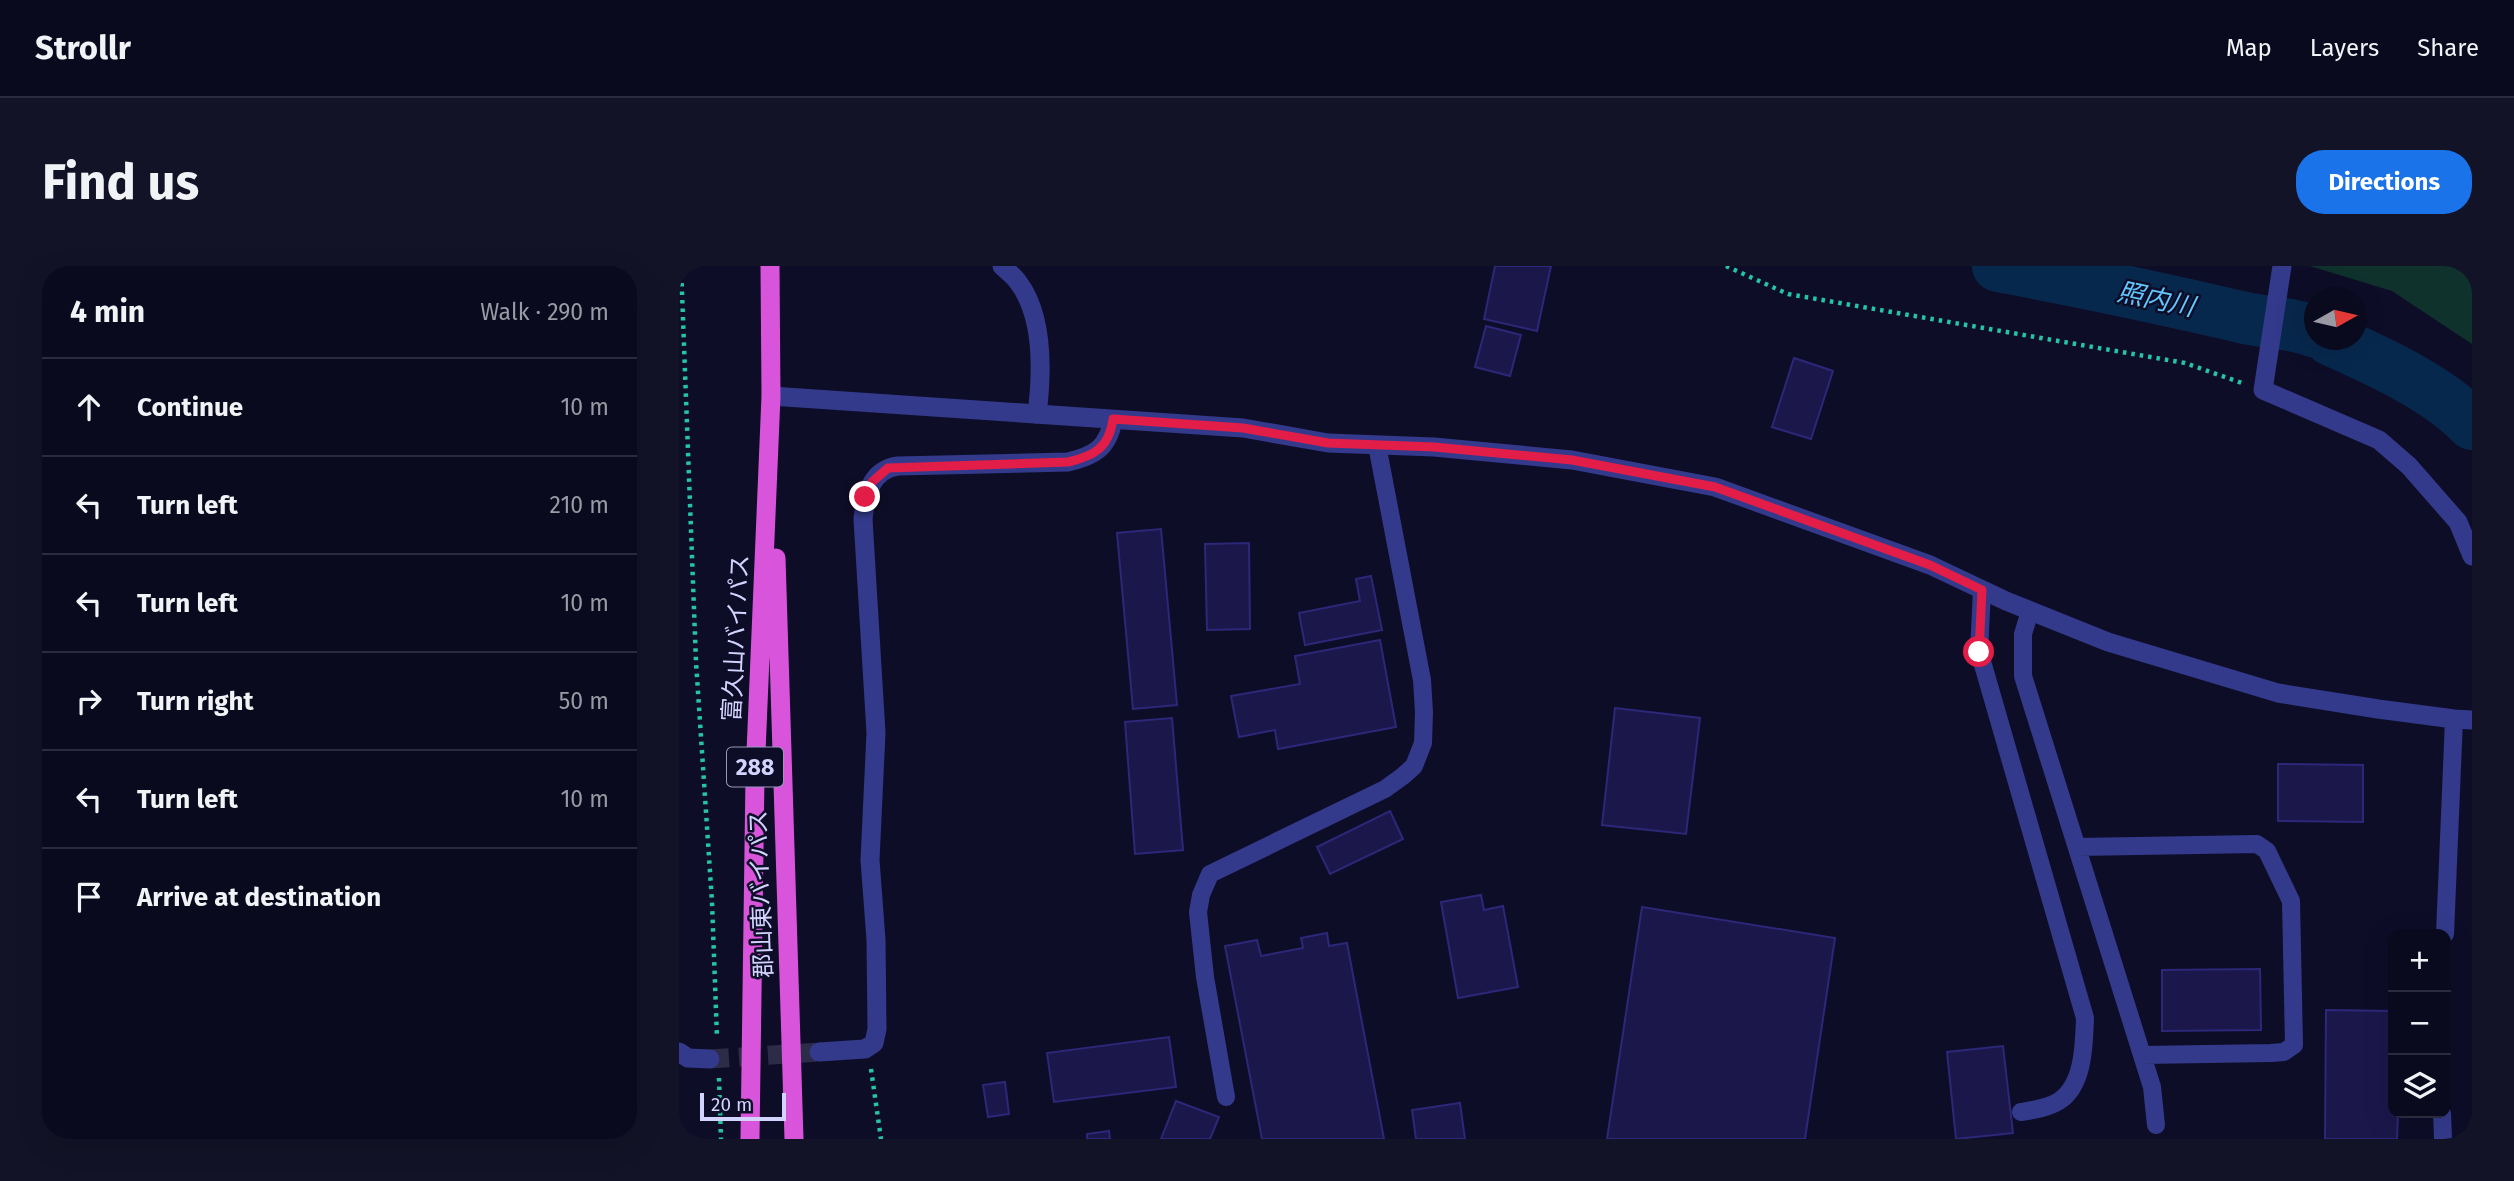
<!DOCTYPE html>
<meta charset="utf-8">
<style>
body{margin:0;font-family:"Fira Sans","Noto Sans JP",sans-serif;background:#131327;color:#f1f3f6}
.controls{position:absolute;right:21px;bottom:21px;display:grid;overflow:hidden;border-radius:14px;box-shadow:0 7px 28px #0002}
.controls button{width:63px;height:63px;display:grid;place-items:center;padding:0;border:0;border-bottom:2px solid #2a2b3c;background:#0a0a1e;color:#f1f3f6;font:35px sans-serif}
.compass{position:absolute;left:1625px;top:21px;width:63px;height:63px;border-radius:50%;background:#0a0a1e;box-shadow:0 7px 28px #0002;rotate:82deg}
.scale{position:absolute;left:21px;bottom:18px;width:86px;box-sizing:border-box;padding-left:7px;border:4px solid #d3d3ff;border-top:0;font-size:19px;line-height:24px;white-space:nowrap;color:#d3d3ff;-webkit-text-stroke:5px #0e0d28;paint-order:stroke}
.stop{position:absolute;width:21px;height:21px;margin:-16px;border:5px solid #e11d48;border-radius:50%;background:#fff}
.stop.end{background:#e11d48;border-color:#fff;box-shadow:0 2px 7px #0008}
.list{margin:0;padding:0;list-style:none}
h2{display:flex;justify-content:space-between;align-items:center;height:91px;margin:0;padding:0 28px;font-size:30px}
h2 small{font-size:23px;font-weight:400;color:#999aa4}
.list li{display:grid;grid-template-columns:46px 1fr auto;gap:21px;align-items:center;box-sizing:border-box;height:98px;padding:0 28px;border-top:2px solid #2a2b3c}
.list b{display:block;font-size:26px;white-space:nowrap}
.list em{font-size:23px;font-style:normal;color:#999aa4}
.icon{flex:none;width:38px;height:38px;fill:none;stroke:currentColor;stroke-width:2;stroke-linecap:round;stroke-linejoin:round}
.map{position:relative;flex:none;width:1793px;height:873px;overflow:hidden;border-radius:28px}
header{display:flex;align-items:center;gap:42px;box-sizing:border-box;height:98px;padding:0 35px;background:#0a0a1e;border-bottom:2px solid #2a2b3c}
header strong{font-size:33px}
nav{display:flex;gap:38px;margin-inline-start:auto;font-size:24px}
.intro{display:flex;align-items:center;justify-content:space-between;box-sizing:border-box;height:168px;padding:0 42px}
h1{margin:0;font-size:49px}
.button{padding:18px 32px;border-radius:28px;background:#1a73e8;color:#fff;font-size:24px;font-weight:700}
main{display:flex;gap:42px;padding:0 42px}
aside{flex:1;background:#0a0a1e;border-radius:28px;box-shadow:0 7px 28px #0002}
.map>svg:first-child{display:block}
.green{fill:#0f322d}
.lines{fill:none;stroke-linecap:round;stroke-linejoin:round}
.river{stroke:#07284d;stroke-width:52}
.building{fill:#1b174a;stroke:#2d2779;stroke-width:2}
.minor-tunnel{stroke:#2c2b48;stroke-width:19;stroke-dasharray:19 10;stroke-linecap:butt}
.path{stroke:#23c4a8;stroke-width:4.5;stroke-dasharray:3.5 5;stroke-linecap:butt}
.service{stroke:#333a8b;stroke-width:18}
.minor{stroke:#333a8b;stroke-width:19}
.tertiary{stroke:#333a8b;stroke-width:19}
.trunk{stroke:#d754db;stroke-width:19}
.route{stroke:#e11d48;stroke-width:9}
.labels{text-anchor:middle;stroke-width:5;stroke-linejoin:round;paint-order:stroke}
.shield{fill:#0e0d28;stroke:#9898be;stroke-width:2}
.shield-label{font-size:23px;font-weight:bold;fill:#d3d3ff}
.street-label{font-size:24px;fill:#d3d3ff;stroke:#0e0d28}
.water-label{font-size:26px;font-style:italic;fill:#61c8ff;stroke:#0e0d28}
</style>
<header>
<strong>Strollr</strong>
<nav><a>Map</a><a>Layers</a><a>Share</a></nav>
</header>
<div class="intro"><h1>Find us</h1><a class="button">Directions</a></div>
<main>
<aside>
<h2>4 min<small>Walk · 290 m</small></h2>
<ul class="list">
<li><svg class="icon" aria-label="ahead" viewBox="0 0 24 24"><path d="M12 20V5M6 11l6-6 6 6"/></svg><div><b>Continue</b></div><em>10 m</em></li>
<li><svg class="icon" aria-label="left" viewBox="0 0 24 24"><path d="M17 20v-9H6M10 6l-5 5 5 5"/></svg><div><b>Turn left</b></div><em>210 m</em></li>
<li><svg class="icon" aria-label="left" viewBox="0 0 24 24"><path d="M17 20v-9H6M10 6l-5 5 5 5"/></svg><div><b>Turn left</b></div><em>10 m</em></li>
<li><svg class="icon" aria-label="right" viewBox="0 0 24 24"><path d="M7 20v-9h11M14 6l5 5-5 5"/></svg><div><b>Turn right</b></div><em>50 m</em></li>
<li><svg class="icon" aria-label="left" viewBox="0 0 24 24"><path d="M17 20v-9H6M10 6l-5 5 5 5"/></svg><div><b>Turn left</b></div><em>10 m</em></li>
<li><svg class="icon" aria-label="arrive" viewBox="0 0 24 24"><path d="M6 21V4h12l-3 4 3 4H6"/></svg><div><b>Arrive at destination</b></div></li>
</ul>
</aside>
<div class="map">
<svg width="1793" height="873" viewBox="0 0 1793 873">
<rect width="100%" height="100%" fill="#0e0d28"/>
<path class="green" d="M 1631,0 L 1793,0 L 1793,78 L 1713,25 Z"/>
<g class="lines">
<path class="river" d="M 1319,0 C 1400,15 1481,32 1562,51 C 1585,57 1613,56 1636,66
M 1652,74 C 1697,94 1759,122 1793,158"/>
</g>
<path class="building" d="M 816,0 L 872,0 L 858,65 L 805,53 Z
M 807,60 L 842,69 L 831,110 L 796,101 Z
M 1115,92 L 1154,105 L 1132,173 L 1093,161 Z
M 482,263 L 498,439 L 454,443 L 438,267 Z
M 570,277 L 571,363 L 528,364 L 526,278 Z
M 692,310 L 703,364 L 626,379 L 620,347 L 681,335 L 677,313 Z
M 701,374 L 717,461 L 599,483 L 596,464 L 560,471 L 552,430 L 621,418 L 616,390 Z
M 936,442 L 1021,452 L 1007,568 L 923,559 Z
M 493,452 L 504,584 L 456,588 L 446,456 Z
M 1599,498 L 1684,499 L 1684,556 L 1599,555 Z
M 711,545 L 724,573 L 651,608 L 638,581 Z
M 802,629 L 805,644 L 824,640 L 839,721 L 779,732 L 762,636 Z
M 963,641 L 1156,672 L 1126,873 L 928,873 Z
M 648,667 L 650,680 L 668,677 L 705,873 L 583,873 L 546,680 L 578,674 L 582,690 L 624,682 L 622,672 Z
M 1581,703 L 1582,764 L 1483,765 L 1483,704 Z
M 1647,744 L 1714,745 L 1714,847 L 1719,847 L 1718,873 L 1646,873 Z
M 490,771 L 497,821 L 375,836 L 368,787 Z
M 1324,780 L 1334,867 L 1277,873 L 1268,786 Z
M 326,816 L 330,848 L 309,851 L 304,819 Z
M 497,835 L 540,851 L 531,873 L 482,873 Z
M 781,837 L 786,873 L 737,873 L 733,844 Z
M 430,865 L 431,873 L 408,873 L 408,868 Z"/>
<g class="lines">
<path class="minor-tunnel" d="M 31,793 L 140,786"/>
<path class="path" d="M 2,0 L 17,396 L 33,636 L 38,772
M 1047,0 L 1109,28 L 1506,97 L 1563,117
M 192,803 L 202,873
M 40,812 L 42,873"/>
<path class="service" d="M 1303,324 L 1300,385 L 1406,752 C 1405,778 1405,819 1380,835 C 1369,842 1354,844 1342,846
M 1351,345 L 1344,368 L 1344,410 L 1473,821 L 1477,859
M 1398,581 L 1578,578 L 1588,585 L 1612,635 L 1615,779 L 1605,786 L 1592,787 L 1463,789
M 1766,668 L 1775,453
M 547,831 L 526,711 L 519,646 L 522,629 L 531,608 L 706,523 L 724,510 L 735,500 L 744,477 L 745,446 L 743,414 L 698,179
M 1763,847 L 1764,873"/>
<path class="minor" d="M 323,0 C 328,5 335,10 339,16 C 365,50 363,108 358,148
M 1603,0 L 1584,124 L 1700,174 L 1730,200 L 1779,256 L 1793,290
M 0,786 L 9,792 L 31,793
M 140,786 L 186,783 L 195,777 L 198,763 L 197,674 L 191,594 L 197,467 L 184,253 C 187,229 191,204 219,200 L 389,196 C 415,190 429,182 434,154"/>
<path class="tertiary" d="M 92,130 L 564,162 L 649,177 L 755,181 L 893,194 L 1036,221 L 1251,299 L 1327,335 L 1429,376 L 1599,427 L 1699,443 L 1775,453 L 1793,454"/>
<path class="trunk" d="M 97,292 L 115,873
M 71,873 L 76,510 L 92,130 L 91,0"/>
</g>
<g class="lines">
<path class="route" d="M 186,231 L 193,216 L 209,202 L 389,196 C 415,190 430,182 434,153 L 564,162 L 649,177 L 755,181 L 893,194 L 1036,221 L 1251,299 L 1303,324 L 1300,386"/>
</g>
<g class="labels">
<rect class="shield" x="48" y="481.5" width="56" height="39" rx="5"/>
<g class="shield-label">
<text x="76" y="509">288</text>
</g>
<g class="street-label">
<text transform="translate(57 372) rotate(-87)" y="8">富久山バイパス</text>
<text transform="translate(82 628) rotate(-92)" y="8">郡山東バイパス</text>
</g>
<g class="water-label">
<text transform="translate(1477 33) rotate(12)" y="9">照内川</text>
</g>
</g>
</svg>
<div class="controls">
<button>+</button>
<button>−</button>
<button><svg class="icon" aria-label="layers" viewBox="0 0 24 24"><path d="M12 4l9 5-9 5-9-5zM3 14l9 5 9-5"/></svg></button>
</div>
<svg class="compass" viewBox="-18 -18 36 36"><path d="M0-13l5 13h-10z" fill="#e53935"/><path d="M0 13l5-13h-10z" fill="#999aa4"/></svg>
<div class="scale">20 m</div>
<div class="stop" style="left:1300px;top:386px"></div>
<div class="stop end" style="left:186px;top:231px"></div>
</div>
</main>
